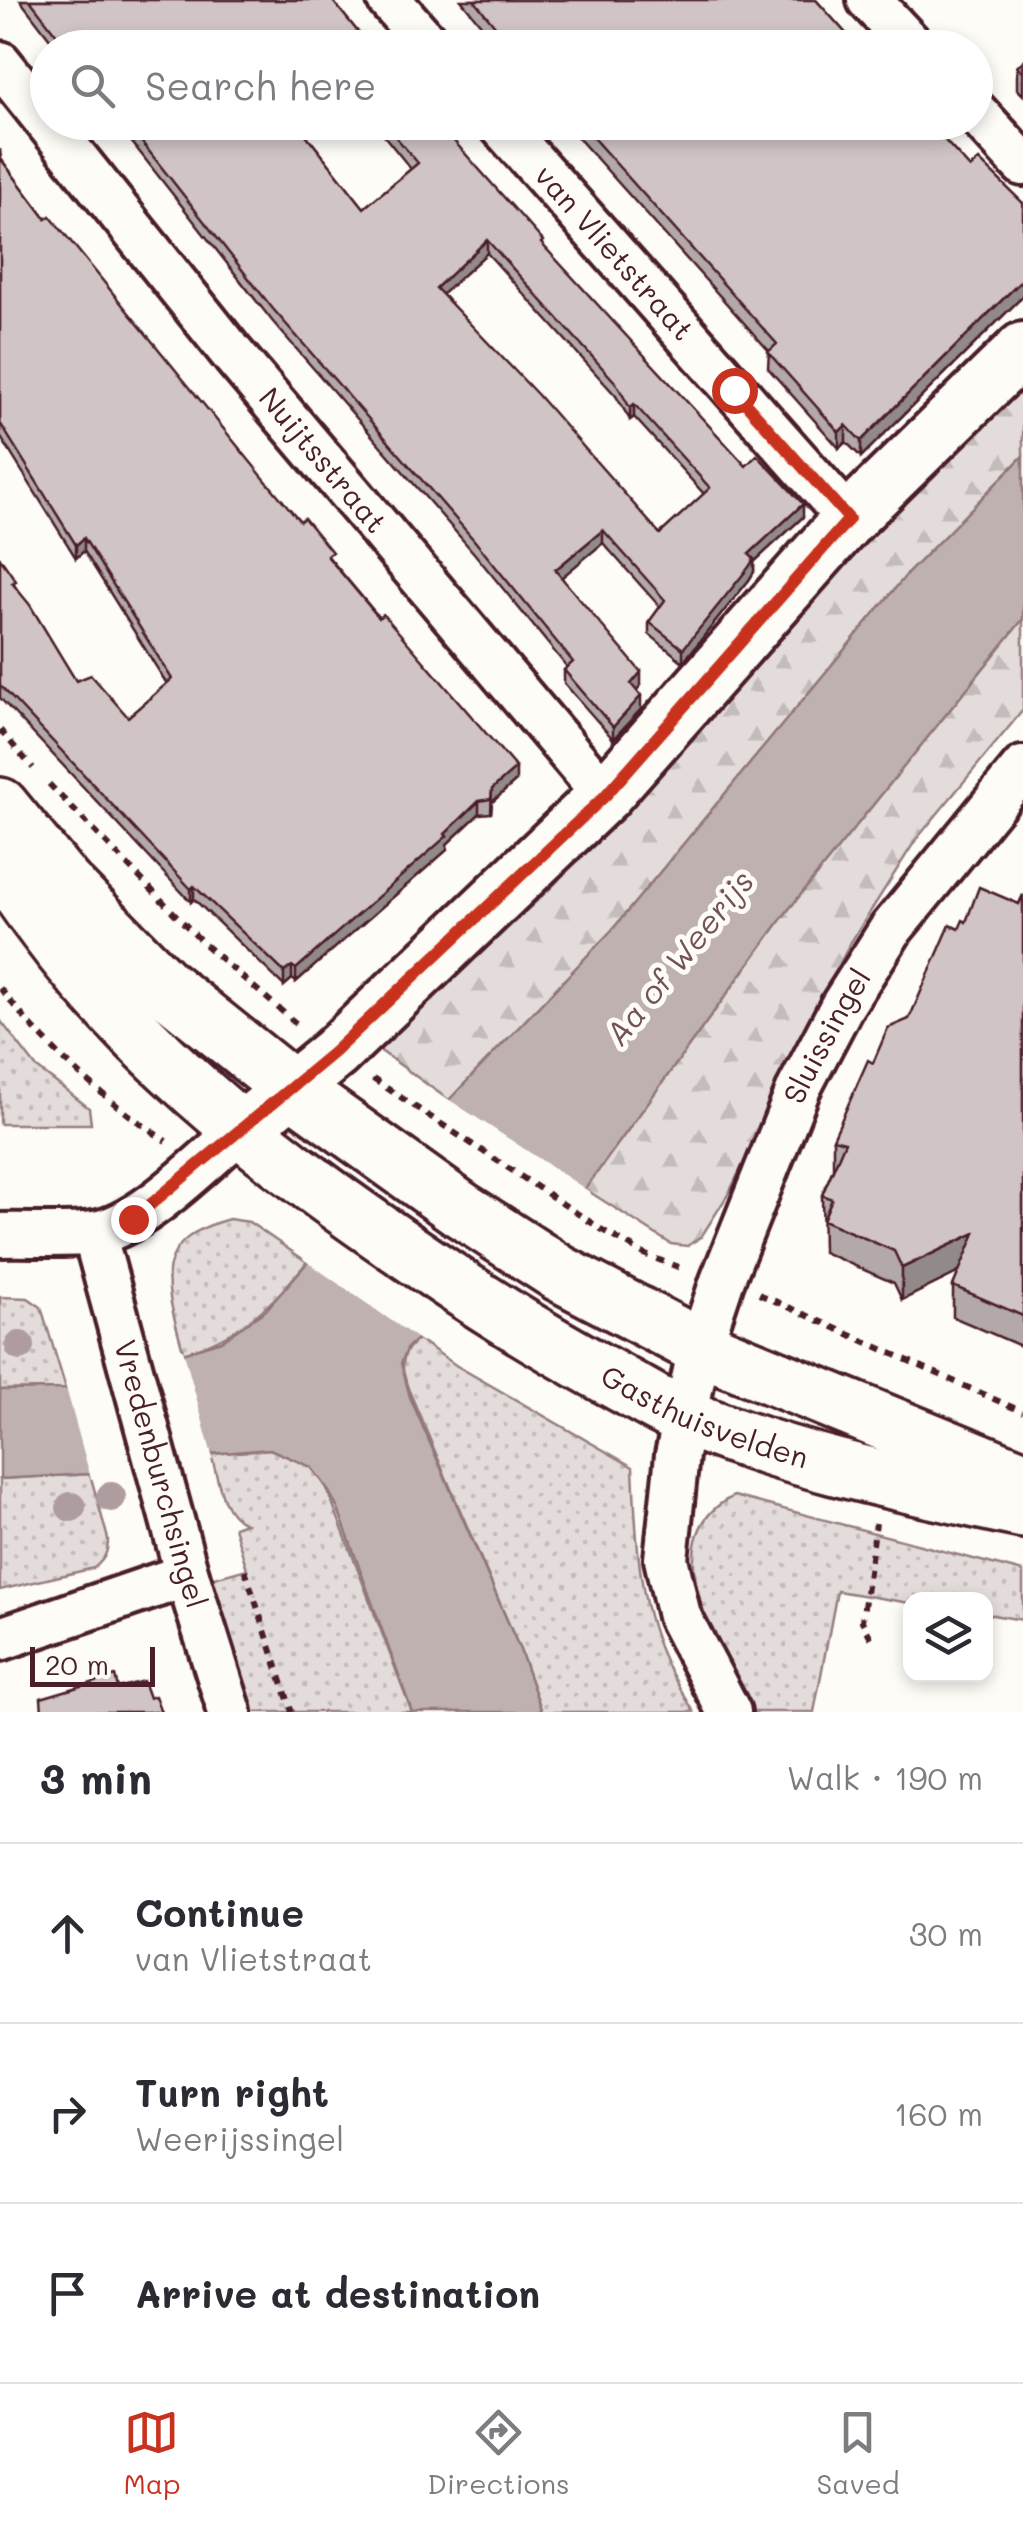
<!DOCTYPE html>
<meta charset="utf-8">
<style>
body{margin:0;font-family:Mali,sans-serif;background:#f2f2f3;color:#2b2b33}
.controls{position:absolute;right:30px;bottom:30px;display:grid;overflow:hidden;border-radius:20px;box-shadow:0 5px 15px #0003}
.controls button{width:90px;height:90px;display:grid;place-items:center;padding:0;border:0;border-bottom:2px solid #e1e1e2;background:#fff;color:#2b2b33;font:50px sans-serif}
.scale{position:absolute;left:30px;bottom:25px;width:125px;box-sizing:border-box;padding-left:10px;border:5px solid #4a1f2b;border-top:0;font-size:28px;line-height:35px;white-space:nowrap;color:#4a1f2b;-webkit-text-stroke:8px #fdfcf7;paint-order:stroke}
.stop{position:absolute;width:30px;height:30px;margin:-22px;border:8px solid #c8321e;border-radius:50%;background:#fff}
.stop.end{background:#c8321e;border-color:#fff;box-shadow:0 2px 10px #0008}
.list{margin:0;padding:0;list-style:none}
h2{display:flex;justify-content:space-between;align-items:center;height:130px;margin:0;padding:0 40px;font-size:42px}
h2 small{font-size:32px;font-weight:400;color:#7c7c81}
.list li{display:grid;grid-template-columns:65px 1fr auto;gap:30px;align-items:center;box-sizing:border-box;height:180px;padding:0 40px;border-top:2px solid #e1e1e2}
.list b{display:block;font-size:38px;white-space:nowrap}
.list p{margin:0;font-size:32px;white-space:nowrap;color:#7c7c81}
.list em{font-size:32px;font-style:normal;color:#7c7c81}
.icon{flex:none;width:55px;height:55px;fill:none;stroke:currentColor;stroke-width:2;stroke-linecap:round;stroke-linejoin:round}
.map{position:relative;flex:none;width:1023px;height:1712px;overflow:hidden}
.search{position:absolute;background:#fff;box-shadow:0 5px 15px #0003;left:30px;right:30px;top:30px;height:110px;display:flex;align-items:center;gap:25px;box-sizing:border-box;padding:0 35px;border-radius:55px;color:#7c7c81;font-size:38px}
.sheet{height:670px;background:#fff}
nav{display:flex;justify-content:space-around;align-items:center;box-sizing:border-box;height:140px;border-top:2px solid #e1e1e2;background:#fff;font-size:28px;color:#7c7c81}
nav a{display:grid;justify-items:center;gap:5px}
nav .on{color:#c8321e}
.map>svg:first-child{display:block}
.grass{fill:url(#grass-dots);stroke:#967e82;stroke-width:2.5}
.forest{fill:url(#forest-firs);stroke:#967e82;stroke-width:2.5}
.water{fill:#c0b1b1;stroke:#91777b;stroke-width:2.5}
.pier{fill:#fdfcf7}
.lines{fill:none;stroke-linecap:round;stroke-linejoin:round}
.minor-casing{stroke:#4a1f2b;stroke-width:50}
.tertiary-casing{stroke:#4a1f2b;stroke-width:60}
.secondary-casing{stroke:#4a1f2b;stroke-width:62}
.path{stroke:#4a1f2b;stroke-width:6;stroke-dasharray:8 8;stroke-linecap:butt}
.minor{stroke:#fdfcf7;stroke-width:42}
.tertiary{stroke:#fdfcf7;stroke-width:52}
.secondary{stroke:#fdfcf7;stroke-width:55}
.tree{fill:#af9c9f}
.wall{fill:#b3a9a9;stroke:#4a1f2b;stroke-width:2.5;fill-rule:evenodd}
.shaded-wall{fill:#928a89;stroke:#4a1f2b;stroke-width:2.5}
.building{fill:#d0c5c4;stroke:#4a1f2b;stroke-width:2.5;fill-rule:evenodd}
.route{stroke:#c8321e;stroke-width:12}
.labels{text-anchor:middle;stroke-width:10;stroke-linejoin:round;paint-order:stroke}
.street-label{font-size:30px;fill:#4a1f2b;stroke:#fdfcf7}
.water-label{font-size:32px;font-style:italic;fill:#73525a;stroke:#fdfcf7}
</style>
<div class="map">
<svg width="1023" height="1712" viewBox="0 0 1023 1712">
<defs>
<pattern id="grass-dots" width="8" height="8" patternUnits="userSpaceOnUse" patternTransform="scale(2.5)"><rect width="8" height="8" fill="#e3dcda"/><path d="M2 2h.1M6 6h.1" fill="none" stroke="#c4bcbb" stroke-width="1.8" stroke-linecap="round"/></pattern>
<pattern id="forest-firs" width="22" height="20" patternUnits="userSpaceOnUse" patternTransform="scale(2.5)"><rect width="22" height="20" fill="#e3dcda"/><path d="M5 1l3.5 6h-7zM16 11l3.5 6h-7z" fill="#c4bcbb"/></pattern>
</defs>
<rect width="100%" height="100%" fill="#fdfcf7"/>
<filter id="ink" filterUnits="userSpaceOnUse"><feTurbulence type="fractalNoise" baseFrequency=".01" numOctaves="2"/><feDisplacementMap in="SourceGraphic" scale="20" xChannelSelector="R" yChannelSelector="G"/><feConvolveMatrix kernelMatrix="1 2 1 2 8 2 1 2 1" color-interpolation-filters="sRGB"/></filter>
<g filter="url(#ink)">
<path class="grass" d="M 0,1020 L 37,1068 L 89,1108 L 91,1124 L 0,1124 Z
M 229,1219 L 249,1222 L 307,1262 C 268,1310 242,1333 184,1354 C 167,1290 146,1241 229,1219 Z
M 0,1297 L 28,1298 L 41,1307 L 66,1389 L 0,1390 Z
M 418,1339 L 457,1366 L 633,1467 C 636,1533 637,1604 667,1665 C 675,1681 685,1696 694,1712 L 542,1712 L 520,1650 L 404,1379 C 401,1361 403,1351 418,1339 Z
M 270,1449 L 311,1467 L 326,1486 L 412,1712 L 252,1712 L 207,1580 L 247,1569 L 234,1527 L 245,1523 C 221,1512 218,1478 211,1454 Z
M 90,1474 L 108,1539 C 108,1552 105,1559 94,1568 L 0,1590 L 0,1479 Z
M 734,1496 L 1023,1572 L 1023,1620 L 986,1614 L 986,1600 L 910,1600 L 910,1603 L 837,1591 L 814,1712 L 753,1712 C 722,1655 648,1537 734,1496 Z"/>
<path class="forest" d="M 1023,363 L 1023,456 L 908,573 L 612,930 L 449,1100 L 378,1049 L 555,884 L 699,715 Z
M 1023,619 L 1023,710 L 915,841 L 849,945 L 729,1193 L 701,1237 L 687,1246 L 671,1244 L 585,1189 L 785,914 Z"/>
<path class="water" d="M 1023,456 L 1023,619 L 785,914 L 585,1189 L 408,1347 L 401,1363 L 410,1397 L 520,1650 L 542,1712 L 412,1712 L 338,1509 L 326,1486 L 311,1467 L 270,1449 L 211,1454 L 90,1474 L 0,1479 L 0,1390 L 67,1389 L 221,1341 L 266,1310 L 449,1100 L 612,930 L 908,573 Z"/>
<path class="pier" d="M 445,1097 L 590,1192 L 422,1342 L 303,1259 Z
M 183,1349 L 213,1459 L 140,1467 L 91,1479 L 65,1384 Z"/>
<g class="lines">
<g class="minor-casing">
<g id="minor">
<path d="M 389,0 L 431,48"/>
<path d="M 869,0 L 914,48"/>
<path id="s1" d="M 0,63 L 234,356 L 605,795"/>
<path d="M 976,113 L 1023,164"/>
<path id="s2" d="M 498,122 L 849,519"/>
<path id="s3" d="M 94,1233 L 187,1575 L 230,1712"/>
<path d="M 0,1235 C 31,1234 64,1237 94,1233 C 141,1227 203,1161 241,1130"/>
<path d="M 0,1639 L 187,1575"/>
<path id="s4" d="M 729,1712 L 679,1616 L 666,1559 L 677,1455 L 700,1347 L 722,1281 L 799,1088 L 842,1006 L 891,929 L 1023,768"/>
</g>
</g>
<g class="tertiary-casing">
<path id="tertiary" d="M 241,1130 L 335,1053 L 605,795 L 849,519 L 1023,349"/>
</g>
<g class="secondary-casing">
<g id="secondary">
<path d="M 0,806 L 64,884 L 164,986 L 291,1088 L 460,1209 L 559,1273 L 700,1347 L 1023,1479"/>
<path id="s5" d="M 0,862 C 111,1041 267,1157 439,1273 C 497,1313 557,1349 620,1383 C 642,1395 664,1409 687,1418 C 795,1463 909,1485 1023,1510"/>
</g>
</g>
<path class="path" d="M 0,730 L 33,768
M 49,784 L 205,945 L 298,1025
M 0,988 C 47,1049 102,1098 166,1141
M 373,1079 L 604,1231 L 646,1255 L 686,1270
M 759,1294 L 1023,1412
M 245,1570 L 292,1712
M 871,1638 L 862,1621 L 876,1523"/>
<use href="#minor" class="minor"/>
<use href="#tertiary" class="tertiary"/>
<use href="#secondary" class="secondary"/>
</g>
<g class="tree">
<circle cx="20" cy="1346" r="15"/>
<circle cx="111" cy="1497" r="15"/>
<circle cx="71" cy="1507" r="15"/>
</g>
<path class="wall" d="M 20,0 L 332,0 L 371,48 L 57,48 Z
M 461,0 L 816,0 L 859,48 L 500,48 Z
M 1023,61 L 1023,95 L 1017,89 L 1017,67 Z
M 116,122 L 296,122 L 364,208 L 411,169 L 373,122 L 437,122 L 543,246 L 746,466 L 803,517 L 754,562 L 754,572 L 749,580 L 683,662 L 649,634 L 649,622 L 660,607 L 603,543 L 561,577 L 641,685 L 636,691 L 641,709 L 613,739 L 564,683 L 564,670 L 567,667 L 474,553 L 273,322 ZM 487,253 L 616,396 L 630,420 L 634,417 L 704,494 L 660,534 L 442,294 Z
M 564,122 L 928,122 L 970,168 L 1023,203 L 1023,296 L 861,457 L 846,442 L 839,448 L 768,368 L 769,351 Z
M 0,149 L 1,159 L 46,219 L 516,781 L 492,802 L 491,813 L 479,814 L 447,844 L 447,850 L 296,982 L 292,979 L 284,986 L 194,899 L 191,902 L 0,698 L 0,558 L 16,588 L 76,681 L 128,717 L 167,684 L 84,551 L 76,558 L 0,436 Z
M 1023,895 L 1023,1347 L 953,1317 L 953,1286 L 959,1272 L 902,1300 L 894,1283 L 823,1252 L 822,1195 L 833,1169 L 833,1139 L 873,1063 L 909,1019 L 959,929 L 966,922 L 1019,904 Z"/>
<path class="shaded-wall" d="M 487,240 L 487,253 L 436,300 L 436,288 Z
M 1023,279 L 1023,296 L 861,457 L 861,441 Z
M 634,404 L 634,417 L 630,420 L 630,408 Z
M 846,425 L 846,442 L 839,448 L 839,432 Z
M 803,504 L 803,517 L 754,562 L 754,572 L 749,580 L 683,662 L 683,649 L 749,554 Z
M 603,530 L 603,543 L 555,583 L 555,570 Z
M 84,538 L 84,551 L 76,558 L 76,545 Z
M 641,672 L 641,685 L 631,697 L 631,684 Z
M 641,696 L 641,709 L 613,739 L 613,727 Z
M 516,768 L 516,781 L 492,802 L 491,813 L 492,789 Z
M 479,801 L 479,814 L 447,844 L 447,850 L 296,982 L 296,969 Z
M 194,886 L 194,899 L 191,902 L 191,889 Z
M 292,966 L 292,979 L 284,986 L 284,972 Z
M 975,1233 L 975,1264 L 902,1300 L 902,1268 Z"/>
<path class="building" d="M 30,0 L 332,0 L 371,48 L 67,48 Z
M 474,0 L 816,0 L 859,48 L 513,48 Z
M 1023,61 L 1023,73 L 1017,67 Z
M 126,122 L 296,122 L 364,208 L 418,163 L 383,122 L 437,122 L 543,241 L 541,243 L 746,466 L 757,455 L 803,504 L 749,554 L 754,559 L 749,567 L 683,649 L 649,622 L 665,600 L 603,530 L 555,570 L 641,672 L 631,684 L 641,696 L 613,727 L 564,670 L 573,662 L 474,540 L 273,309 ZM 487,240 L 616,383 L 630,408 L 634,404 L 710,488 L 660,534 L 537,394 L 436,288 Z
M 579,122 L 928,122 L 970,168 L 979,160 L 1023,203 L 1023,279 L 861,441 L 846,425 L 839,432 L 768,352 L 777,344 Z
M 0,158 L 46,219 L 50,216 L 262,476 L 300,521 L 304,518 L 332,552 L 327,556 L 379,618 L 383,614 L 516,768 L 492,789 L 491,799 L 479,801 L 445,834 L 447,836 L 296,969 L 292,966 L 284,972 L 194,886 L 191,889 L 0,685 L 0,558 L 16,581 L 12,583 L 30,605 L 76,681 L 91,675 L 128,717 L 172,679 L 84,538 L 76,545 L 0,423 Z
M 979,887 L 1019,904 L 1023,895 L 1023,1316 L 953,1286 L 975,1233 L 902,1268 L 894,1251 L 823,1220 L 832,1199 L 822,1195 L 845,1142 L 833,1139 L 868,1060 L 873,1063 L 888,1028 L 909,1019 L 950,925 L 959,929 L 963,920 L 966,922 Z
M 115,1676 L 118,1688 L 143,1681 L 149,1698 L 155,1696 L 161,1712 L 42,1712 L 41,1698 Z"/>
</g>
<g class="lines" filter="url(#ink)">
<path class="route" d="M 133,1219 L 334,1052 L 605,796 L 849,519 L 734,390"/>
</g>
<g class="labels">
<g class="street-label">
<text dy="10" stroke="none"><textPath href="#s2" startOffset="175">van Vlietstraat</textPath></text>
<text dy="10" stroke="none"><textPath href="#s1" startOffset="512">Nuijtsstraat</textPath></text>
<text dy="10" stroke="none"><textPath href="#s4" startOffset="718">Sluissingel</textPath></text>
<text dy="10" stroke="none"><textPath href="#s5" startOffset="910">Gasthuisvelden</textPath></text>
<text dy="10" stroke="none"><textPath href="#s3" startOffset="250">Vredenburchsingel</textPath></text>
</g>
<g class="water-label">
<text transform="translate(680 958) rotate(-51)" y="11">Aa of Weerijs</text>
</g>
</g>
</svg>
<div class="controls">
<button><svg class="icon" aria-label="layers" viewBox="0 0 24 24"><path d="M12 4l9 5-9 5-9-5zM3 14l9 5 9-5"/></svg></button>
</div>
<div class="scale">20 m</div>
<div class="stop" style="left:734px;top:390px"></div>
<div class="stop end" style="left:133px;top:1219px"></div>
<div class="search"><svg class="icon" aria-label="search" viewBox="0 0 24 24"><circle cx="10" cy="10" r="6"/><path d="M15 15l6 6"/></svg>Search here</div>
</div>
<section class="sheet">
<h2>3 min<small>Walk · 190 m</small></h2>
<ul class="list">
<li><svg class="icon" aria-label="ahead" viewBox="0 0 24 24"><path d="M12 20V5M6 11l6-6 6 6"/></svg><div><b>Continue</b><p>van Vlietstraat</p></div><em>30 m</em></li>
<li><svg class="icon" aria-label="right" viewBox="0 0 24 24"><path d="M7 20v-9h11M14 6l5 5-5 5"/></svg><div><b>Turn right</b><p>Weerijssingel</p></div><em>160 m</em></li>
<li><svg class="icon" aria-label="arrive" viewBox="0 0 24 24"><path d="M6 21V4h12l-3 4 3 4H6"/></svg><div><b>Arrive at destination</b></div></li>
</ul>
</section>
<nav>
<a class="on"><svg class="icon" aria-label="map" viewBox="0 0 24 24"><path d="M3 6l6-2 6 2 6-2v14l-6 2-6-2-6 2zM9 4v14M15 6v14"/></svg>Map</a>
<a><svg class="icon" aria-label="directions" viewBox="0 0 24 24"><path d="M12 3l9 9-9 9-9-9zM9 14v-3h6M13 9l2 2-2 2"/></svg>Directions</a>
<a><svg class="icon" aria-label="saved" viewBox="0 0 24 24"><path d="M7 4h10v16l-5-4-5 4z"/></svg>Saved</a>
</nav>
